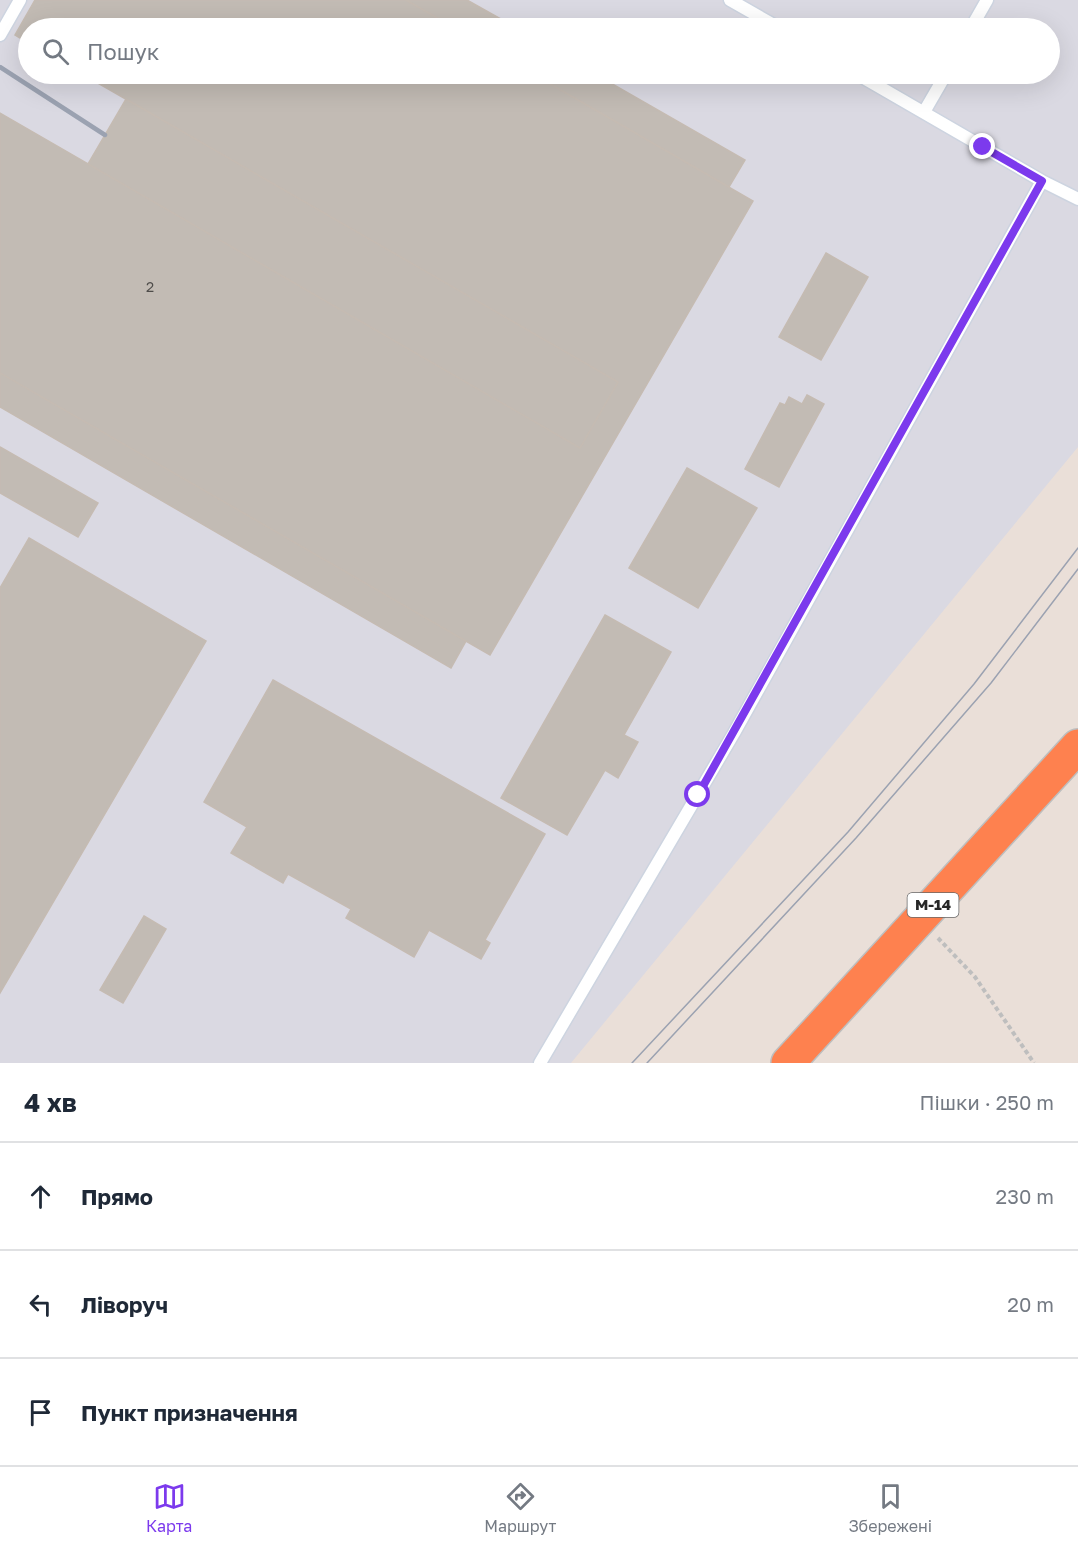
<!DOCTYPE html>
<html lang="uk">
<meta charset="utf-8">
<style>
body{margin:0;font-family:"Golos Text",sans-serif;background:#f2f2f3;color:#1f2937}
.stop{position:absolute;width:18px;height:18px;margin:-14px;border:4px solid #7c3aed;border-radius:50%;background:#fff}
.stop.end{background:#7c3aed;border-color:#fff;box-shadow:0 2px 6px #0008}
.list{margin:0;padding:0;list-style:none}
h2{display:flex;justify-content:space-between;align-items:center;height:78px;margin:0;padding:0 24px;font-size:26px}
h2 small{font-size:20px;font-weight:400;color:#747a83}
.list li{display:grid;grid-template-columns:39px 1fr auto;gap:18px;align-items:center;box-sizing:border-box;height:108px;padding:0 24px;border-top:2px solid #e0e1e3}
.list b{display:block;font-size:22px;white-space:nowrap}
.list em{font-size:20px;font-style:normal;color:#747a83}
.icon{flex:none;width:33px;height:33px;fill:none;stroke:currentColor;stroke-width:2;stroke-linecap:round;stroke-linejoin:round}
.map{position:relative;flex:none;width:1078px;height:1063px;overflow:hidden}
.search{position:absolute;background:#fff;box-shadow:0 6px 24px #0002;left:18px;right:18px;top:18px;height:66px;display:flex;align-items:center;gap:15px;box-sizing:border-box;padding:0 21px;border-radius:33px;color:#747a83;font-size:22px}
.sheet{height:402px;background:#fff}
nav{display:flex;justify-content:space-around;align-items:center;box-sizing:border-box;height:84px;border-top:2px solid #e0e1e3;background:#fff;font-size:16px;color:#747a83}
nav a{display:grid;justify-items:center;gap:3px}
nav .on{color:#7c3aed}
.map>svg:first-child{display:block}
.industrial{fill:#dad9e2;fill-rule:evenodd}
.building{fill:#c2bbb4;stroke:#c5bbb2;stroke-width:1.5}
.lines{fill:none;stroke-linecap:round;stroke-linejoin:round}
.lane-casing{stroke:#cdd4e0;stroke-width:15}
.highway-casing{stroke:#bebebe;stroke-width:36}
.path{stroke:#bebebe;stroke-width:4;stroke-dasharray:4.5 3;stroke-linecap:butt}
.lane{stroke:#fff;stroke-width:12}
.highway{stroke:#fe814f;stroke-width:33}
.tram{stroke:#9ba2b1;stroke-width:1.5}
.rail{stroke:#9ba2b1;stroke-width:4.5}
.route{stroke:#7c3aed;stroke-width:8}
.labels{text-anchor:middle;stroke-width:4.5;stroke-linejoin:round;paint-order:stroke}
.number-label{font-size:14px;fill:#4e4c4a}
.shield{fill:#fff;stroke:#686868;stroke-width:1.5}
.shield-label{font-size:15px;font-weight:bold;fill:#272727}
</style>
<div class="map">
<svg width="1078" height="1063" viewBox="0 0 1078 1063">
<rect width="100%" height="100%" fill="#eadfd8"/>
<path class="industrial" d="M 0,0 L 1078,0 L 1078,447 L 571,1063 L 0,1063 ZM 28,28 L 1050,28 L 1050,74 L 28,74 Z"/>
<path class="building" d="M 35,0 L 406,0 L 455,28 L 28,28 L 28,43 L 15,35 Z
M 406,0 L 467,0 L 517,28 L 455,28 Z
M 82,74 L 533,74 L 753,201 L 490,655 L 0,373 L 0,113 L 580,448 L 618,382 Z
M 533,74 L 595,74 L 745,160 L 729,187 Z
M 126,99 L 618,382 L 580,448 L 88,164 Z
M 826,253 L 868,277 L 821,360 L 779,337 Z
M 0,373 L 466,641 L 451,668 L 0,407 Z
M 807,395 L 824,404 L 779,487 L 745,469 L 780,403 L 785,405 L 789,397 L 802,404 Z
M 0,447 L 98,503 L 78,537 L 0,493 Z
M 687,468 L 757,508 L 698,608 L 629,568 Z
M 29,538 L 206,641 L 0,993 L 0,588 Z
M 605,615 L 671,652 L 624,735 L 638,742 L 618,778 L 605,770 L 567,835 L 501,798 Z
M 273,680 L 545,834 L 485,940 L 490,943 L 481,959 L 429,930 L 414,957 L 346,918 L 351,909 L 288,874 L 283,883 L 231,853 L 247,827 L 204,802 Z
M 144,916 L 166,929 L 123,1003 L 100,990 Z"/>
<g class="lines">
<g class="lane-casing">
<path id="lane" d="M 730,0 L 779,28
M 971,28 L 987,0
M 0,35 L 20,0
M 857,74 L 1042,181 L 1078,199
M 924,112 L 946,74
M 540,1063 L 734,733 L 1042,181"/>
</g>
<g class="highway-casing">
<path id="highway" d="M 788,1063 L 1078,746"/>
</g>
<path class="path" d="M 938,938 L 975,977 L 1034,1063"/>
<use href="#lane" class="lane"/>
<use href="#highway" class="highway"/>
<path class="tram" d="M 632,1063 L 848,832 L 974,684 L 1078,548
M 647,1063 L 856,838 L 991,683 L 1078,569"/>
<path class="rail" d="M 0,67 L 105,135"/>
</g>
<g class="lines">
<path class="route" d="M 698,795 L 1042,181 L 983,147"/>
</g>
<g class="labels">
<g class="number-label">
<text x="150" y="292">2</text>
</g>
<rect class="shield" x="907.5" y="893" width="51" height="24" rx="4.5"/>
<g class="shield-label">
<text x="933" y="910">М-14</text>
</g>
</g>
</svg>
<div class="stop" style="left:698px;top:795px"></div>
<div class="stop end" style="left:983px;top:147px"></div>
<div class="search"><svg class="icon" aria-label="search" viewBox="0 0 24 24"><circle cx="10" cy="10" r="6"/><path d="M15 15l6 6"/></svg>Пошук</div>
</div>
<section class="sheet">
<h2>4 хв<small>Пішки · 250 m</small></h2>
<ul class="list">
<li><svg class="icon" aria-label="ahead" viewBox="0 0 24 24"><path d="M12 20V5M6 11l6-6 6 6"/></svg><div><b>Прямо</b></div><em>230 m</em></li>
<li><svg class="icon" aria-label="left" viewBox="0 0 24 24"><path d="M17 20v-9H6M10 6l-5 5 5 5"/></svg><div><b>Ліворуч</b></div><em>20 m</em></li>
<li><svg class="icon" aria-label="arrive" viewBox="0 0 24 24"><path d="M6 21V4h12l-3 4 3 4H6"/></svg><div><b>Пункт призначення</b></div></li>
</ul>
</section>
<nav>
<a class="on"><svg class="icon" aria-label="map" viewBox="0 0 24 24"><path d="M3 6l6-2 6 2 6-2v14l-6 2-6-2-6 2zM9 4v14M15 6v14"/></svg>Карта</a>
<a><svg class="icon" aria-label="directions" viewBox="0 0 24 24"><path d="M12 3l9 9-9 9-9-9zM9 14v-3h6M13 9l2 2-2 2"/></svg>Маршрут</a>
<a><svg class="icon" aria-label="saved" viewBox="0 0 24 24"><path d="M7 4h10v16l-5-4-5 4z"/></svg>Збережені</a>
</nav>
